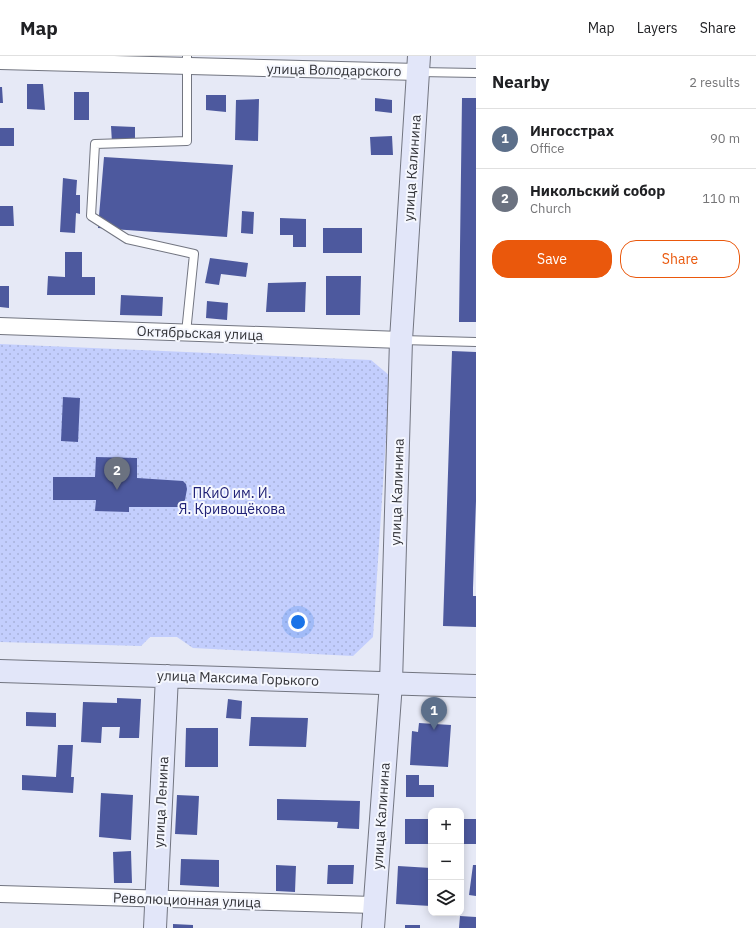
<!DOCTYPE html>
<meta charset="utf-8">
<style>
body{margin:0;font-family:"IBM Plex Sans",sans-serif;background:#f6f6f6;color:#202124}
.controls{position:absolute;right:12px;bottom:12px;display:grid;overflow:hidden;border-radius:8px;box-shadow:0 2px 10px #0003}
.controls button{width:36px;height:36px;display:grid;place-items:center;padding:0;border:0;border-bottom:1px solid #e0e0e0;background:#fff;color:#202124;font:20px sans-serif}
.you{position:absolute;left:298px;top:566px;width:14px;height:14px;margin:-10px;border:3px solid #fff;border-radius:50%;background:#1a73e8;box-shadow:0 0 0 6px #1a73e833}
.badge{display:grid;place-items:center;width:26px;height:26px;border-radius:50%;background:#ea580c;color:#fff;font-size:13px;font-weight:700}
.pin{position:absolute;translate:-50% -33px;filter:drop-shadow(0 1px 2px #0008)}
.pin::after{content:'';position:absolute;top:21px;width:14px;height:12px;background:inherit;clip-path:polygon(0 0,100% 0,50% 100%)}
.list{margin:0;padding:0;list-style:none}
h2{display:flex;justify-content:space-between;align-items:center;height:52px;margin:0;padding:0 16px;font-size:17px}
h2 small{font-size:13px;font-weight:400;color:#757577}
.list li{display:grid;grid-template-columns:26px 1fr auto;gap:12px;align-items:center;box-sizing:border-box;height:60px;padding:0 16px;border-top:1px solid #e0e0e0}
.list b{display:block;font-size:15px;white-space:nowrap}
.list p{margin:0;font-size:13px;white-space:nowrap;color:#757577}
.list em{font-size:13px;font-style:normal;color:#757577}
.actions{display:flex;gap:8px;padding:12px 16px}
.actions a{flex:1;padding:9px 0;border:1px solid #ea580c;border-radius:16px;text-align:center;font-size:14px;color:#ea580c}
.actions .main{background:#ea580c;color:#fff}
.icon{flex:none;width:22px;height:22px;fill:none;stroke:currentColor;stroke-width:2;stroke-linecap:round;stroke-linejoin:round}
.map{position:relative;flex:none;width:476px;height:872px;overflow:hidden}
header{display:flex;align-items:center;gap:24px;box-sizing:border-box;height:56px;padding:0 20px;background:#fff;border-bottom:1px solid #e0e0e0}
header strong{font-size:19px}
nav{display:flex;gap:22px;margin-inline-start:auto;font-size:14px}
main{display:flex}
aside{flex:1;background:#fff}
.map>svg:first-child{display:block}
.park{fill:url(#park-dots)}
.building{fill:#4d599e}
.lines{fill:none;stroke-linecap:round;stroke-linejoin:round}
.lane-casing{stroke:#727580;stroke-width:10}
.street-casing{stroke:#727580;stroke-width:18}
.secondary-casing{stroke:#727580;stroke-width:24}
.lane{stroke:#fff;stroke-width:8}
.street{stroke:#fff;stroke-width:16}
.secondary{stroke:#e2e6f9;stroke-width:22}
.labels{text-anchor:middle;stroke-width:4;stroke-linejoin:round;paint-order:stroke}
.street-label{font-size:14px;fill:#333439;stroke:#f5f7fe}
.park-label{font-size:14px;fill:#202176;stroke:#f5f7fe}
</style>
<header>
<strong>Map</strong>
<nav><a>Map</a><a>Layers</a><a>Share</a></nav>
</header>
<main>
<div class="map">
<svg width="476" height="872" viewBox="0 0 476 872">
<defs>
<pattern id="park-dots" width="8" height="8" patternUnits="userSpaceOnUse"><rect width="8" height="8" fill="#c3cefd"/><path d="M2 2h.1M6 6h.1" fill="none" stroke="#a8b2da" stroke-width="1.8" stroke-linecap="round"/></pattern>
</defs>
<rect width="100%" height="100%" fill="#e6e9f6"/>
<path class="park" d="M 0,288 L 371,304 L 390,320 L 373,581 L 353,600 L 193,592 L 177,581 L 150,581 L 141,590 L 0,586 Z"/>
<path class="building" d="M 27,28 L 43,28 L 45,54 L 27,53 Z
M 0,31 L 2,31 L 3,47 L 0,47 Z
M 74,36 L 89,36 L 89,64 L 74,64 Z
M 206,39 L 226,39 L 226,56 L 206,54 Z
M 375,42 L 392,44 L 392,57 L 375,55 Z
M 462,42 L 476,42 L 476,266 L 459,266 Z
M 259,43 L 258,85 L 235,84 L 236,44 Z
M 111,70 L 135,71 L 135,87 L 112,87 Z
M 0,72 L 14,72 L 14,90 L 0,90 Z
M 392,80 L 393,99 L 371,99 L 370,81 Z
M 104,101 L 233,109 L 227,181 L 98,172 Z
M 63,122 L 77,124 L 76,139 L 80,139 L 80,158 L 76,157 L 75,177 L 60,176 Z
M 0,150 L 13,150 L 14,170 L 0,170 Z
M 242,155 L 254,156 L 253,178 L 241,177 Z
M 280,162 L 306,163 L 306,191 L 293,191 L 293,179 L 280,179 Z
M 323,172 L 362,172 L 362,197 L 323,197 Z
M 65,196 L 82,196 L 82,221 L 95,221 L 95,239 L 47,239 L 48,220 L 65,221 Z
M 210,202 L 248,207 L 246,221 L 221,218 L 219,229 L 205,227 Z
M 326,220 L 361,220 L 360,259 L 326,259 Z
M 306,226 L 305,256 L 266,256 L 268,227 Z
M 0,230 L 9,230 L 9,252 L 0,251 Z
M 121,239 L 163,241 L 162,260 L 120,259 Z
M 207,245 L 228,247 L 227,264 L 206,262 Z
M 452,295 L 476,296 L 476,445 L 473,532 L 473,540 L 476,540 L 476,571 L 443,570 Z
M 63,341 L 80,342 L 78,386 L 61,385 Z
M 96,401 L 137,402 L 137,422 L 183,425 L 186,428 L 187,433 L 185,444 L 179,451 L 129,451 L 129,456 L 95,455 L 96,444 L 53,444 L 53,421 L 95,421 Z
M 117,642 L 141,643 L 139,682 L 119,682 L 120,671 L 102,671 L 101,687 L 81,686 L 83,646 L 117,647 Z
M 228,643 L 242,645 L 241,663 L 226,662 Z
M 26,656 L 56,657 L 56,671 L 26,670 Z
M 251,661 L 308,662 L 306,691 L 249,690 Z
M 419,667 L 451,669 L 448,711 L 410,709 L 412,675 L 418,676 Z
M 186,672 L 218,672 L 218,711 L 185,711 Z
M 58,689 L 73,689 L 71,721 L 74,721 L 73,737 L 22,734 L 22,719 L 56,721 Z
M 406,719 L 419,719 L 419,729 L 434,729 L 434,741 L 406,741 Z
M 101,737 L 133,739 L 131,784 L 99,781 Z
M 177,739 L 199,740 L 197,779 L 175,778 Z
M 277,743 L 360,745 L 359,773 L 337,772 L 338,766 L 277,764 Z
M 405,763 L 431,763 L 431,788 L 405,788 Z
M 461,763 L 476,763 L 476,788 L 461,788 Z
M 131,795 L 132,827 L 114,827 L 113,796 Z
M 181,803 L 219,804 L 219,831 L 180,829 Z
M 276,809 L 296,810 L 295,836 L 276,835 Z
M 328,809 L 354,809 L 353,828 L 327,828 Z
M 473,809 L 476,809 L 476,840 L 469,839 Z
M 398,810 L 431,812 L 431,850 L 396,848 Z
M 460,860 L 476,861 L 476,872 L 459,872 Z
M 173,868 L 193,869 L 193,872 L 173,872 Z
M 405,869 L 420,869 L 420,872 L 405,872 Z"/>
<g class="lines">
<g class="lane-casing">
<path id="lane" d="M 419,16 L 476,17
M 186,277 L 194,198 L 127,183 L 91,160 L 95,88 L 187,85 L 187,0
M 402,284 L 476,286"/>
</g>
<g class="street-casing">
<path id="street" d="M 0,5 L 418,16
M 0,270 L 401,284
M 0,838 L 374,849"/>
</g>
<g class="secondary-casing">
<path id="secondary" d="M 0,615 L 476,630
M 155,872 L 167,620
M 373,872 L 391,627 L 401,284 L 419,0"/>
</g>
<use href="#lane" class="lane"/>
<use href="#street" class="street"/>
<use href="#secondary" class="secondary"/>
</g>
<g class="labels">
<g class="street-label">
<text transform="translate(334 14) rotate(1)" y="5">улица Володарского</text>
<text transform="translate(412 112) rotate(-86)" y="5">улица Калинина</text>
<text transform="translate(200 277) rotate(2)" y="5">Октябрьская улица</text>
<text transform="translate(397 436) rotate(-88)" y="5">улица Калинина</text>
<text transform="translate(238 622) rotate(2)" y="5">улица Максима Горького</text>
<text transform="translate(161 746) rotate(-87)" y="5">улица Ленина</text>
<text transform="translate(381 760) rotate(-86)" y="5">улица Калинина</text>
<text transform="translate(187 844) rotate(2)" y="5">Революционная улица</text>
</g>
<g class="park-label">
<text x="232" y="442">ПКиО им. И.<tspan x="232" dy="16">Я. Кривощёкова</tspan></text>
</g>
</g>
</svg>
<div class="controls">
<button>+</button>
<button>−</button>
<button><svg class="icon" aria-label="layers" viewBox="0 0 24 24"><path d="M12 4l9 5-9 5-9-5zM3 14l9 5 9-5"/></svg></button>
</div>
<div class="you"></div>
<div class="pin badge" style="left:434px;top:674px;background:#5c6f8a">1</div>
<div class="pin badge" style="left:117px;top:434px;background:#6b7280">2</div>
</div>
<aside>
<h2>Nearby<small>2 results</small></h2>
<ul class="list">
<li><span class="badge" style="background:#5c6f8a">1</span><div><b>Ингосстрах</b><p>Office</p></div><em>90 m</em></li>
<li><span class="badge" style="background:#6b7280">2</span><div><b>Никольский собор</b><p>Church</p></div><em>110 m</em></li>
</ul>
<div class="actions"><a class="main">Save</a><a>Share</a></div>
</aside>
</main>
